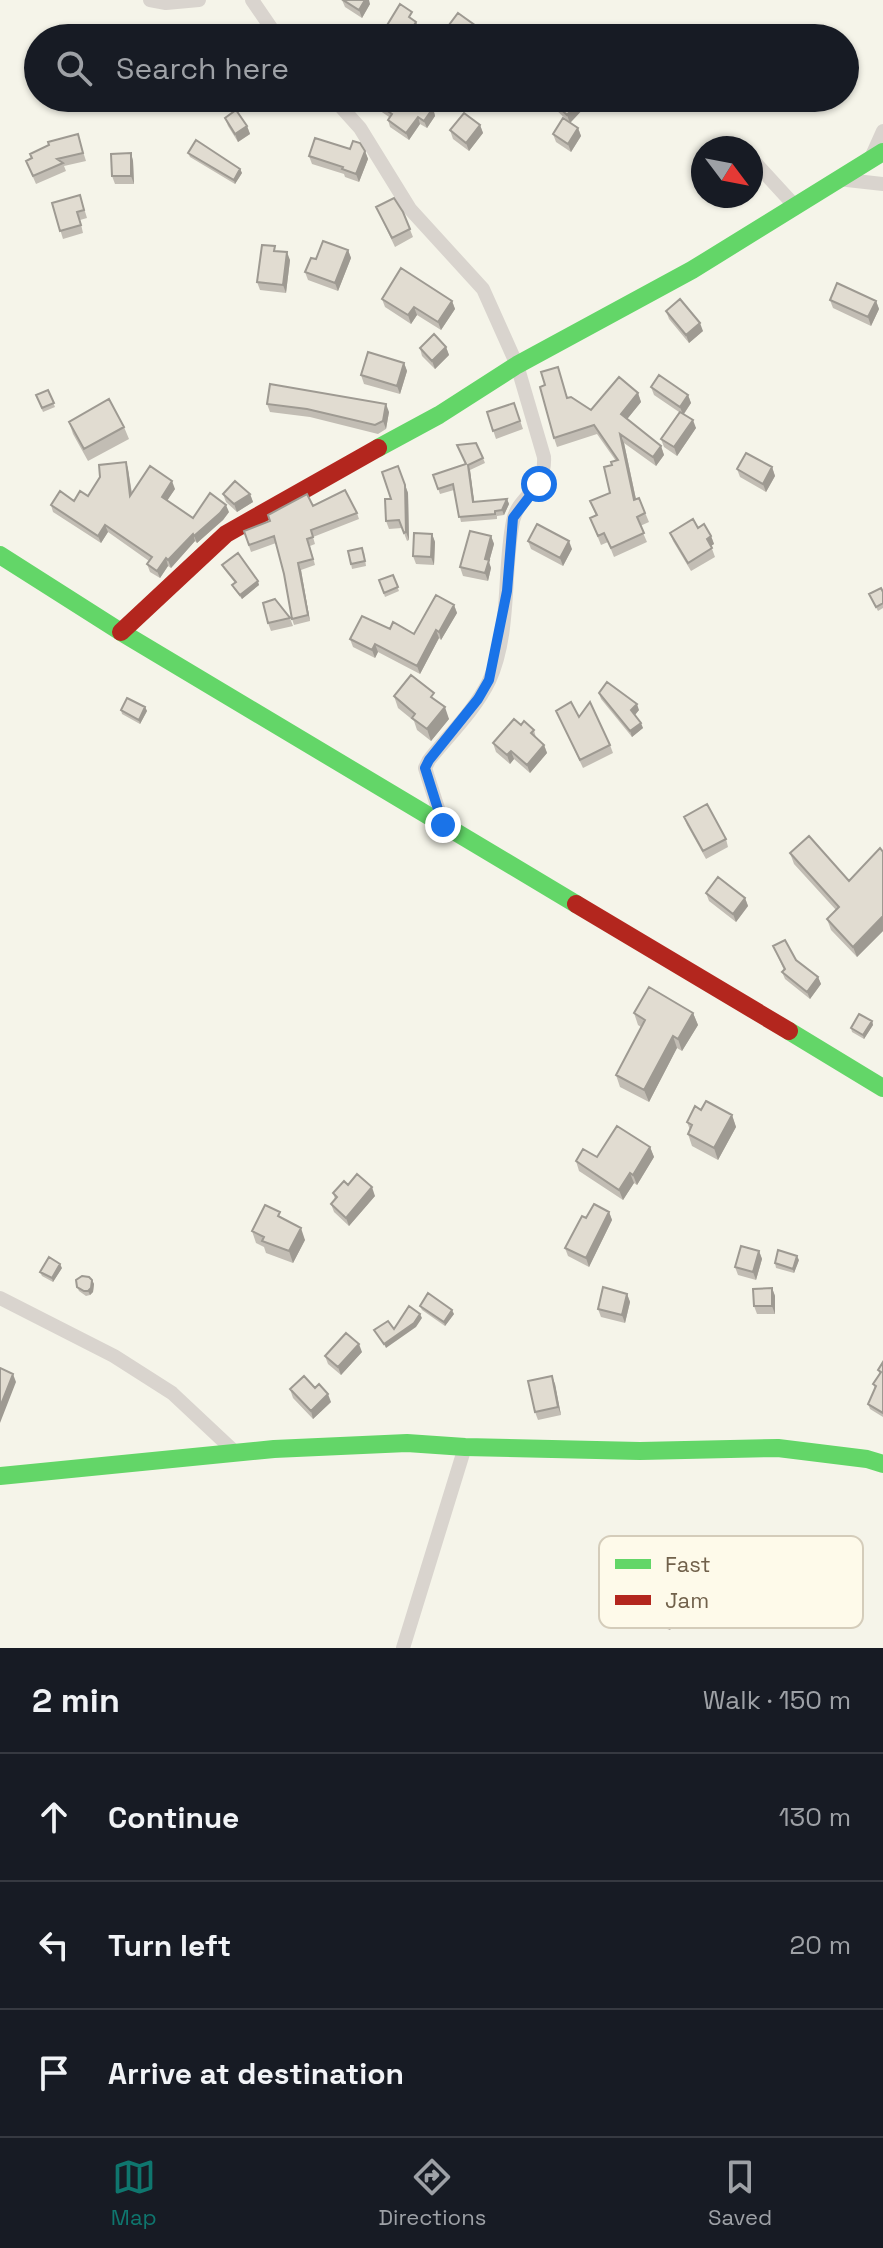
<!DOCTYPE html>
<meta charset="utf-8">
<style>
body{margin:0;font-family:"Space Grotesk",sans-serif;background:#242831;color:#f1f3f6}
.compass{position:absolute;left:691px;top:136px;width:72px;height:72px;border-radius:50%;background:#171b24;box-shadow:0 2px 6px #0004;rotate:122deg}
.stop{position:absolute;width:24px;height:24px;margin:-18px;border:6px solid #1a73e8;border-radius:50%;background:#fff}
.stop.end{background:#1a73e8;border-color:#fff;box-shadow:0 2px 8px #0008}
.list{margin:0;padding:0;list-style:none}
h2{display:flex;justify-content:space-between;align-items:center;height:104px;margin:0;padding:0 32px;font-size:34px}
h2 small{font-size:26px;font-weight:400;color:#9ea1a6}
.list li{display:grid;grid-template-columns:52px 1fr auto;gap:24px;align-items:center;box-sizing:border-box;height:128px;padding:0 32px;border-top:2px solid #363941}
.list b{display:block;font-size:30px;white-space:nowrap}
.list em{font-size:26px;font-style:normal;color:#9ea1a6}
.icon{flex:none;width:44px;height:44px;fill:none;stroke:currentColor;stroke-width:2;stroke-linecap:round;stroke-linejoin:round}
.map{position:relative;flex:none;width:883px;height:1648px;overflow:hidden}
.search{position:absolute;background:#171b24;box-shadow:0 2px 6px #0004;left:24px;right:24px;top:24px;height:88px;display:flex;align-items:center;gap:20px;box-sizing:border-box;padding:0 28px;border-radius:44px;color:#9ea1a6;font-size:30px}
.sheet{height:488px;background:#171b24}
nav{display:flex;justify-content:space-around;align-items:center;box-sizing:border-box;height:112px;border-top:2px solid #363941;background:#171b24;font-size:22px;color:#9ea1a6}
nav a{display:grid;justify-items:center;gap:4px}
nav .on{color:#0f766e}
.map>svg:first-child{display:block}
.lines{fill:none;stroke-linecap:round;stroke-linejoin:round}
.street{stroke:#d9d4ce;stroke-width:14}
.fast{stroke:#63d668;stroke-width:18}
.jam{stroke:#b3261e;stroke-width:18}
.wall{fill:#c2bdb4}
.shaded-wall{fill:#9e9a92}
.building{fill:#e1dcd1;stroke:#9e9a92;stroke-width:2}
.route{stroke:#1a73e8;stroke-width:10}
.key{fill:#fefaea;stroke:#d4ccba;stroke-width:2}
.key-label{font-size:22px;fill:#71614b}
</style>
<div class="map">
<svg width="883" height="1648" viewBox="0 0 883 1648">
<rect width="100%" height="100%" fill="#f5f4e9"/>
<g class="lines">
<path class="street" d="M 150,0 L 166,3 L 199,0
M 252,0 L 278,38
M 333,98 L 360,128 L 410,209 L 483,289 L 517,365 L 544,457 C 546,491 518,495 513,521 C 503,570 511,634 489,681 C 475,710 449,735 429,760 L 425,768 L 442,821
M 751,158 L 794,205
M 870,160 L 883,131
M 838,179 L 883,184
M 0,1298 L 114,1356 L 172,1393 L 236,1453
M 403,1648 L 465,1447"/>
<path class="fast" d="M 378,448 L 439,415 L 517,365 L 692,270 L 883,152
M 0,555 L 121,632 L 576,904
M 789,1031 L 883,1088
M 0,1476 L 274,1449 L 407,1443 L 465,1447 L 640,1451 L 778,1448 L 867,1459 L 883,1464"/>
<path class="jam" d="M 121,632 L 226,534 L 378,448
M 576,904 L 789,1031"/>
</g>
<path class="wall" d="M 342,0 L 370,4 L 362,18 L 345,7 Z
M 415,20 L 419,30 L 414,38 L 394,38 L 389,35 L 386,27 Z
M 678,98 L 705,98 L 697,110 Z
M 551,100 L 585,107 L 570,123 L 554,108 Z
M 376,103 L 433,108 L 435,116 L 427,128 L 420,124 L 409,140 L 390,127 L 388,120 L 389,117 L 379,110 Z
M 225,118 L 247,126 L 250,134 L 238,142 L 228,126 Z
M 480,125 L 483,133 L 469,151 L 453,139 L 450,130 Z
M 578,128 L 581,136 L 571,152 L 556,142 L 553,134 Z
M 80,142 L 86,161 L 64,166 L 66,171 L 36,184 L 26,161 Z
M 350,149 L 365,151 L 368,159 L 359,182 L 345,177 L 344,174 L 312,164 L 309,156 Z
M 131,153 L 133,161 L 134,184 L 115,184 L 112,176 Z
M 188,153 L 240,169 L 242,173 L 235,184 L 190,157 Z
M 80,195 L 87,218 L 80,220 L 83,233 L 63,239 L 52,203 Z
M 376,207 L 403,212 L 413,237 L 395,247 Z
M 348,250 L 351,258 L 338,291 L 308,280 L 305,272 L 316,259 Z
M 276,251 L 290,260 L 286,293 L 260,290 L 257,282 Z
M 382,299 L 452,301 L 455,309 L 441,330 L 417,315 L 411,324 L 385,307 Z
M 830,300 L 876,301 L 879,309 L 871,326 L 833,308 Z
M 666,311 L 703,331 L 689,343 L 669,319 Z
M 446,347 L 449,355 L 435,369 L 422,356 L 420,348 Z
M 404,363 L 407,371 L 400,394 L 364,384 L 361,375 Z
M 651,387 L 688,395 L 691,403 L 684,414 L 696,428 L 677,456 L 664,447 L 661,439 L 679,412 L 654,395 Z
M 48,390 L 55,407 L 43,412 L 36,395 Z
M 638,393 L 641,402 L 627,419 L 661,446 L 664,455 L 656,466 L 624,443 L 636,499 L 639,498 L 649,522 L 640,526 L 647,542 L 614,557 L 608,542 L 601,545 L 590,518 L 596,516 L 590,501 L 610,493 L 612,465 L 616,461 L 597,434 L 557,447 L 554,438 L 568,398 L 591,410 Z
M 514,403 L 523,429 L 496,439 L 487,412 Z
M 267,404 L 389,412 L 386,429 L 378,434 L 310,417 L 270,412 Z
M 69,422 L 124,427 L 129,439 L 88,461 L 73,434 Z
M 483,458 L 485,463 L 470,470 L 474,502 L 507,499 L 509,504 L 504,515 L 497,516 L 497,519 L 461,522 L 454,490 L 440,494 L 433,475 Z
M 126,462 L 128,469 L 132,493 L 175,489 L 167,500 L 193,518 L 229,512 L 223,520 L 197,543 L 195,541 L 171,568 L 168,566 L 160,578 L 150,572 L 147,564 L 149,561 L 108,532 L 101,543 L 53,512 L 51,505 L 74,501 L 88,496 Z
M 398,466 L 408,493 L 409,540 L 407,541 L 402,528 L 389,529 L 386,521 Z
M 772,467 L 775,476 L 766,492 L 740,477 L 737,469 Z
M 223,494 L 250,494 L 253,502 L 237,512 L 226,502 Z
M 357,513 L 359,519 L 313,537 L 315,544 L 310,546 L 315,565 L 301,570 L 310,621 L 294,625 L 292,619 L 284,574 L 276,543 L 251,552 L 244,531 Z
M 698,528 L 711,536 L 714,544 L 711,546 L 715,557 L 691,571 L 673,541 L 670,533 Z
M 432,534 L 435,542 L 434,565 L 416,564 L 413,556 Z
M 491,536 L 494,544 L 489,562 L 491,568 L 488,581 L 463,576 L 460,567 Z
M 528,541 L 572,549 L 563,566 L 531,549 Z
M 364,552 L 366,566 L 352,569 L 351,564 Z
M 222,565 L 259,585 L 242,599 L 234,589 L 232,585 L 235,583 L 224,569 Z
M 393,575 L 399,591 L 385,597 L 379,580 Z
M 883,592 L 883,608 L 878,611 L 871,598 Z
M 454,605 L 457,613 L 441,640 L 439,638 L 420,674 L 378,652 L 375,658 L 353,647 L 350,639 L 390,629 L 414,634 Z
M 290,618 L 293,626 L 271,631 L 268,623 Z
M 599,693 L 639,710 L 635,715 L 643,728 L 632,737 L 601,699 Z
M 394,696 L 437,701 L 449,719 L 431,741 L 417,730 L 414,721 L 398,708 Z
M 145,707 L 147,711 L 140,724 L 122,714 L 121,710 Z
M 556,711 L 579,717 L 610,745 L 613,753 L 583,768 Z
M 521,725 L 534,730 L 536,738 L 544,745 L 547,753 L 530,773 L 514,759 L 510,764 L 496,752 L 493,743 Z
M 684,817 L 726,839 L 728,847 L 706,859 L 687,825 Z
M 883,852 L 883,931 L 857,957 L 831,930 L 827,919 L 836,910 L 794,864 L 790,853 L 849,881 Z
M 706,893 L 745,898 L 748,906 L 736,922 L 709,901 Z
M 773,946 L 796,960 L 818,977 L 821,984 L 810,999 L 785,979 L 782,972 L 784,970 Z
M 634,1013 L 693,1013 L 698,1025 L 682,1051 L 677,1048 L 649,1102 L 620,1087 L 616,1075 L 641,1027 L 638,1025 Z
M 872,1021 L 873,1025 L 864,1039 L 852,1032 L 851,1028 Z
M 732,1115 L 736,1127 L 718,1160 L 692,1146 L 688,1134 L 690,1130 L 687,1122 Z
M 650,1147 L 654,1157 L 637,1185 L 634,1183 L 623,1200 L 579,1171 L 576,1161 Z
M 348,1185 L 375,1196 L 349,1226 L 334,1212 L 331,1204 L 335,1199 L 333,1193 Z
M 609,1212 L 612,1220 L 589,1267 L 568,1256 L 565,1248 L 586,1218 Z
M 282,1218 L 305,1240 L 293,1263 L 266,1253 L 264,1247 L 256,1243 L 252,1231 Z
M 759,1251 L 762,1259 L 756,1280 L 738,1275 L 735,1267 Z
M 799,1260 L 794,1273 L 776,1268 L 775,1263 Z
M 62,1268 L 53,1282 L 42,1276 L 40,1272 Z
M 92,1280 L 94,1284 L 93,1292 L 90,1295 L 86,1296 L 79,1291 L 77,1287 Z
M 772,1288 L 775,1296 L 775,1314 L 757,1314 L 754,1306 Z
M 627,1294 L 630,1302 L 625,1323 L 601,1317 L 598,1309 Z
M 420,1306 L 454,1314 L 445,1326 L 422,1310 Z
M 362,1352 L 341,1375 L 328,1364 L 325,1356 Z
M 883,1362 L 883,1417 L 870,1409 L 868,1404 L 875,1389 L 873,1384 L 880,1375 L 878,1370 Z
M 555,1384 L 561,1415 L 538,1420 L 535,1412 Z
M 290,1389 L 331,1402 L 313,1419 L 293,1398 Z
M 652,1576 L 688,1585 L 670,1630 L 645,1621 L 641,1608 L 618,1599 L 613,1587 Z"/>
<path class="shaded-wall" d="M 365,0 L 369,0 L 370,4 L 362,18 L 359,10 Z
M 416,22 L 419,30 L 414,38 L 406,38 Z
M 187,98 L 198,98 L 189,104 Z
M 697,98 L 705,98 L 697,110 L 694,102 Z
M 582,99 L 585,107 L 570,123 L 567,115 Z
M 433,108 L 435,116 L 427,128 L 424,121 Z
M 418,117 L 420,124 L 409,140 L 406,133 Z
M 480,125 L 483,133 L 469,151 L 466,143 Z
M 247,126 L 250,134 L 238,142 L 235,134 Z
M 578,128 L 581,136 L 571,152 L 568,144 Z
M 365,151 L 368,159 L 359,182 L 356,174 Z
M 131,153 L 133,161 L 134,184 L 131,176 Z
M 240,169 L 242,173 L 235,184 L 234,180 Z
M 348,250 L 351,258 L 338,291 L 335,283 Z
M 287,252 L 290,260 L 286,293 L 283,285 Z
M 452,301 L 455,309 L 441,330 L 438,322 Z
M 876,301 L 879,309 L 871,326 L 868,317 Z
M 414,307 L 417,315 L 411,324 L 408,315 Z
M 700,323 L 703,331 L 689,343 L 686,335 Z
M 446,347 L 449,355 L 435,369 L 432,361 Z
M 404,363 L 407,371 L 400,394 L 397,386 Z
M 638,393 L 641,402 L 624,423 L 621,414 Z
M 688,395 L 691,403 L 683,415 L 680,407 Z
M 386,404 L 389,412 L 386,429 L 383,421 Z
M 693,420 L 696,428 L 677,456 L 674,447 Z
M 620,434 L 624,443 L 638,509 L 634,500 Z
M 661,446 L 664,455 L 656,466 L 653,457 Z
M 126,462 L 128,469 L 133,503 L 130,496 Z
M 468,465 L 470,470 L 475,507 L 473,502 Z
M 772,467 L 775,476 L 766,492 L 763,484 Z
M 172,481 L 175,489 L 165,504 L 162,497 Z
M 405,485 L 408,493 L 409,540 L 406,532 Z
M 250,494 L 253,502 L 237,512 L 234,504 Z
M 507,499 L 509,504 L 504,515 L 502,510 Z
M 226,505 L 229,512 L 223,520 L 197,543 L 194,536 Z
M 105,525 L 108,532 L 101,543 L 98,536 Z
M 193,534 L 195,541 L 171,568 L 168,560 Z
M 432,534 L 435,542 L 434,565 L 431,557 Z
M 491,536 L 494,544 L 489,562 L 491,568 L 488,581 L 485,573 L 485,559 Z
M 711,536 L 714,544 L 709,547 L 707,539 Z
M 569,541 L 572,549 L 563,566 L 560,558 Z
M 166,558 L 168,566 L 160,578 L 157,571 Z
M 298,563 L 301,570 L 310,621 L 308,615 Z
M 258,581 L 259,585 L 242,599 L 240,595 Z
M 454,605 L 457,613 L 441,640 L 439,632 Z
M 436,630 L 439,638 L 420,674 L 417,666 Z
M 375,644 L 378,652 L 375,658 L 372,650 Z
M 637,704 L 639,710 L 634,716 L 631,710 Z
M 145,707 L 147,711 L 140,724 L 139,720 Z
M 445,707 L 449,719 L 431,741 L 427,729 Z
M 641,723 L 643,728 L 632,737 L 630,731 Z
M 544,745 L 547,753 L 530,773 L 527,765 Z
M 511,751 L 514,759 L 510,764 L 507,755 Z
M 745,898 L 748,906 L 736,922 L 733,914 Z
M 883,916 L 883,931 L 857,957 L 853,947 Z
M 818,977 L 821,984 L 810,999 L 807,992 Z
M 693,1013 L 698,1025 L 682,1051 L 678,1039 Z
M 872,1021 L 873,1025 L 864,1039 L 863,1035 Z
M 673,1036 L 677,1048 L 649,1102 L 644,1090 Z
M 732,1115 L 736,1127 L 718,1160 L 714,1148 Z
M 650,1147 L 654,1157 L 637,1185 L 633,1175 Z
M 630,1173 L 634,1183 L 623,1200 L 619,1190 Z
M 372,1187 L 375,1196 L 349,1226 L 346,1218 Z
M 609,1212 L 612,1220 L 589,1267 L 586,1258 Z
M 301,1228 L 305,1240 L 293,1263 L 289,1251 Z
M 759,1251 L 762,1259 L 756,1280 L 753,1272 Z
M 797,1256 L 799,1260 L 794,1273 L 793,1269 Z
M 60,1264 L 62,1268 L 53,1282 L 52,1278 Z
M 92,1280 L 94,1284 L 93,1292 L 90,1295 L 88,1291 Z
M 772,1288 L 775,1296 L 775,1314 L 772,1306 Z
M 627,1294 L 630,1302 L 625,1323 L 622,1315 Z
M 452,1310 L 454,1314 L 445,1326 L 444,1322 Z
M 420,1314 L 422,1318 L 416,1327 L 386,1348 L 384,1344 Z
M 359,1344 L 362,1352 L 341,1375 L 338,1367 Z
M 13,1374 L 16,1382 L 0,1423 L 0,1407 Z
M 552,1376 L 555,1384 L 561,1415 L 558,1407 Z
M 328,1394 L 331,1402 L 313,1419 L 311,1411 Z
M 684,1573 L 688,1585 L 670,1630 L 666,1618 Z"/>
<path class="building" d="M 343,0 L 365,0 L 359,10 Z
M 400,4 L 412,12 L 409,17 L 416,22 L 406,38 L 386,27 Z
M 458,13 L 490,36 L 488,38 L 440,37 Z
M 344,26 L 361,38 L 335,38 Z
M 379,98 L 417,98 L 433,108 L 424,121 L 418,117 L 406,133 L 388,120 L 392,114 L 376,103 Z
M 553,98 L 581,98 L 582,99 L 567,115 L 551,100 Z
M 687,98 L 697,98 L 694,102 Z
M 236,110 L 247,126 L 235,134 L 225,118 Z
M 464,113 L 480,125 L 466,143 L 450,130 Z
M 563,118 L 578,128 L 568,144 L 553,134 Z
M 78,134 L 83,153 L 57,159 L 63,163 L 33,176 L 26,161 L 32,158 L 30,154 L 49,145 L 48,142 Z
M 315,138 L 350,149 L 353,141 L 360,143 L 365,151 L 356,174 L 342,169 L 343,167 L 309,156 Z
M 196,140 L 240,169 L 234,180 L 188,153 Z
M 131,153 L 131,176 L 112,176 L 111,154 Z
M 80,195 L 84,210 L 77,212 L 81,225 L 60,231 L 52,203 Z
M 394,198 L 403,212 L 410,229 L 392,238 L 376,207 Z
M 323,241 L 348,250 L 335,283 L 305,272 L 311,258 L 316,259 Z
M 262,245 L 275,246 L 274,251 L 287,252 L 283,285 L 257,282 Z
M 401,268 L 452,301 L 438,322 L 414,307 L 408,315 L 382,299 Z
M 837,283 L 876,301 L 868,317 L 830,300 Z
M 680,299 L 700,323 L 686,335 L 666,311 Z
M 434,334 L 446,347 L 432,361 L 420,348 Z
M 368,352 L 404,363 L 397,386 L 361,375 Z
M 558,367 L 567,398 L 571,397 L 591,410 L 619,377 L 638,393 L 621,414 L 661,446 L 653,457 L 620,434 L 634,500 L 639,498 L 645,513 L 637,517 L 644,533 L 611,548 L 604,533 L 598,536 L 590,518 L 597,515 L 590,501 L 610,493 L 604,467 L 612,465 L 611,462 L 618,460 L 594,425 L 554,438 L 540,387 L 545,385 L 541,372 Z
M 659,375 L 688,395 L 680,407 L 651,387 Z
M 270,384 L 386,404 L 383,421 L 375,425 L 307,409 L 267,404 Z
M 48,390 L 54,403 L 42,408 L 36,395 Z
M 109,399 L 124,427 L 84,449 L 69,422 Z
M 514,403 L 520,421 L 493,431 L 487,412 Z
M 680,412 L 693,420 L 674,447 L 661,439 Z
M 476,443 L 483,458 L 468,465 L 473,502 L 507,499 L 502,510 L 495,511 L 495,514 L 459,517 L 453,484 L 438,489 L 433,475 L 466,464 L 457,445 Z
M 746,453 L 772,467 L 763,484 L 737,469 Z
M 126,462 L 130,496 L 150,466 L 172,481 L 162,497 L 193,518 L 210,493 L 226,505 L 220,513 L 194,536 L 193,534 L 168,560 L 166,558 L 157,571 L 147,564 L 152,557 L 105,525 L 98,536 L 51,505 L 60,491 L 74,501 L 80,491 L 88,496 L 100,477 L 99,465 Z
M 398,466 L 405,485 L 406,532 L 404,533 L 399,520 L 386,521 L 385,499 L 391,499 L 382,472 Z
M 235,481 L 250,494 L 234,504 L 223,494 Z
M 345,490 L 357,513 L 311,530 L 313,537 L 307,539 L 313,559 L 298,563 L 308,615 L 292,619 L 284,574 L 274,536 L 249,545 L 244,531 L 270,521 L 268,515 L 307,494 L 313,506 Z
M 693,519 L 698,528 L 704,524 L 711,536 L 707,539 L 712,548 L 688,563 L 670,533 Z
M 537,524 L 569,541 L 560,558 L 528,541 Z
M 470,531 L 491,536 L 485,559 L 489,560 L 485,573 L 460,567 Z
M 414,533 L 432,534 L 431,557 L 413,556 Z
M 362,548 L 365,561 L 351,564 L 348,551 Z
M 238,553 L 258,581 L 240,595 L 232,585 L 236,582 L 222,565 Z
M 393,575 L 398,587 L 384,593 L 379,580 Z
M 881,588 L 883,592 L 883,603 L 876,607 L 869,594 Z
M 436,595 L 454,605 L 439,632 L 436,630 L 417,666 L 375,644 L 372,650 L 350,639 L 362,616 L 390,629 L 393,622 L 414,634 Z
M 275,599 L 290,618 L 268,623 L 263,603 Z
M 411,675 L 434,693 L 431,697 L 445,707 L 427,729 L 412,718 L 415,714 L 394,696 Z
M 607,682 L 637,704 L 631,710 L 641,723 L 630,731 L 599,693 Z
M 127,698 L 145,707 L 139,720 L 121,710 Z
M 571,702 L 579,717 L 590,702 L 610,745 L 580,760 L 556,711 Z
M 514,719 L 521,725 L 524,721 L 534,730 L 531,733 L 544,745 L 527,765 L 511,751 L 507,755 L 493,743 Z
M 707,804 L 726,839 L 703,851 L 684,817 Z
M 809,836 L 849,881 L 880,848 L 883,852 L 883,916 L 853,947 L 827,919 L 839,907 L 790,853 Z
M 718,877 L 745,898 L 733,914 L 706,893 Z
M 785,940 L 796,960 L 818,977 L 807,992 L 782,972 L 785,969 L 773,946 Z
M 649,987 L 693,1013 L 678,1039 L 673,1036 L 644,1090 L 616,1075 L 645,1020 L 634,1013 Z
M 859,1014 L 872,1021 L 863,1035 L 851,1028 Z
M 706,1101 L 732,1115 L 714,1148 L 688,1134 L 692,1125 L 687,1122 L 695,1106 L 701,1110 Z
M 617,1126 L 650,1147 L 633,1175 L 630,1173 L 619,1190 L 576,1161 L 583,1149 L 597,1157 Z
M 357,1174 L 372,1187 L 346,1218 L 331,1204 L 337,1197 L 333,1193 L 344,1181 L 348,1185 Z
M 594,1204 L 609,1212 L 586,1258 L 565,1248 L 582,1216 L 586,1218 Z
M 265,1205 L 280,1212 L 278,1216 L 301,1228 L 289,1251 L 262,1241 L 264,1237 L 252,1231 Z
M 741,1246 L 759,1251 L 753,1272 L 735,1267 Z
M 778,1250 L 797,1256 L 793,1269 L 775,1263 Z
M 49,1257 L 60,1264 L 52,1278 L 40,1272 Z
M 82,1276 L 89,1277 L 92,1280 L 91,1288 L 88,1291 L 84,1291 L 77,1287 L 76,1280 Z
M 603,1287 L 627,1294 L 622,1315 L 598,1309 Z
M 772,1288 L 772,1306 L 754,1306 L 753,1289 Z
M 428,1293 L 452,1310 L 444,1322 L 420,1306 Z
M 409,1306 L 420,1314 L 414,1323 L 384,1344 L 374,1330 L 388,1321 L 394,1329 Z
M 346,1333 L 359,1344 L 338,1367 L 325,1356 Z
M 883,1362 L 883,1413 L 868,1404 L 876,1386 L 873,1384 L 881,1372 L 878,1370 Z
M 0,1368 L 13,1374 L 0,1407 Z
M 304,1376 L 315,1388 L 319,1384 L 328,1394 L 311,1411 L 290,1389 Z
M 552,1376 L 558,1407 L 535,1412 L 528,1381 Z"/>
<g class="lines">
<path class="route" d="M 443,825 L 425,768 L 429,760 L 478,699 L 489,680 L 507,591 L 513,518 L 539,484"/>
</g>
<rect x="599" y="1536" width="264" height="92" rx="12" class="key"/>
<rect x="615" y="1559" width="36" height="10" fill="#63d668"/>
<rect x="615" y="1595" width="36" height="10" fill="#b3261e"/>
<g class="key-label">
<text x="665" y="1572">Fast</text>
<text x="665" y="1608">Jam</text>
</g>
</svg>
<svg class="compass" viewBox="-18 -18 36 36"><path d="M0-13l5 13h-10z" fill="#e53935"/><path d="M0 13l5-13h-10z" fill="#9ea1a6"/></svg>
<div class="stop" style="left:539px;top:484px"></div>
<div class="stop end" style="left:443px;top:825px"></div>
<div class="search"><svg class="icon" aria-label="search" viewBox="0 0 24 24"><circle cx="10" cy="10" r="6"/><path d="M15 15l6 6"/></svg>Search here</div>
</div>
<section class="sheet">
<h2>2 min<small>Walk · 150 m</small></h2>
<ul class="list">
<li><svg class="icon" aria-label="ahead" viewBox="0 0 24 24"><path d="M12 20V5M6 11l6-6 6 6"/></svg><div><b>Continue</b></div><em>130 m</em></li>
<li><svg class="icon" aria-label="left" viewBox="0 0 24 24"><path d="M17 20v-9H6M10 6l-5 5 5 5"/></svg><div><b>Turn left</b></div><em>20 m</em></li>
<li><svg class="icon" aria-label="arrive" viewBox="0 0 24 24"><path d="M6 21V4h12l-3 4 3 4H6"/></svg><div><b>Arrive at destination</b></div></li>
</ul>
</section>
<nav>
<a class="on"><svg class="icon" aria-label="map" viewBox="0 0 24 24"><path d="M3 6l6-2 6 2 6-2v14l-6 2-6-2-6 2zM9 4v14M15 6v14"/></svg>Map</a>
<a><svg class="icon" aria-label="directions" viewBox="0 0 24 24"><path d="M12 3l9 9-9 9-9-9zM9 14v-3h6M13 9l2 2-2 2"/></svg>Directions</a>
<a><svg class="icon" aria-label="saved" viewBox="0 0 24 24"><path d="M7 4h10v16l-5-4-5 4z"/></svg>Saved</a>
</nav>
